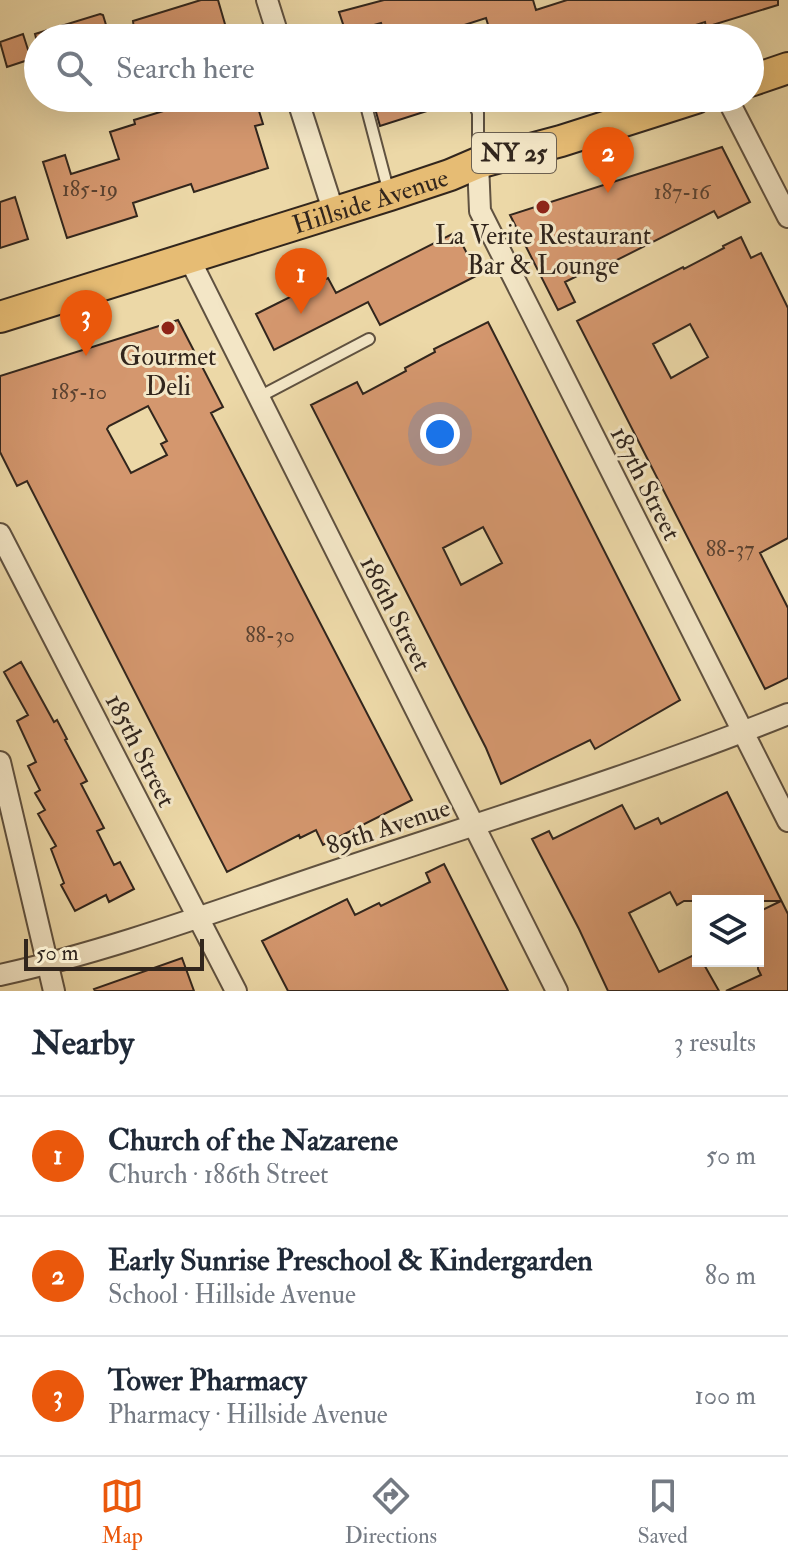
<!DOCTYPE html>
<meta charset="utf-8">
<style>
body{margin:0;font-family:"IM FELL Double Pica",serif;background:#f6f6f7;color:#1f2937}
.controls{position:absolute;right:24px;bottom:24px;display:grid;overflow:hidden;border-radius:0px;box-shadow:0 8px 32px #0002}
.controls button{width:72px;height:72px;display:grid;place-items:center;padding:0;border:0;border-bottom:2px solid #e0e1e3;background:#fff;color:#1f2937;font:40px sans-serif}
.scale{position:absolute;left:24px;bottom:20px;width:180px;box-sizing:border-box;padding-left:8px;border:4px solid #32261d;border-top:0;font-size:22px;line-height:28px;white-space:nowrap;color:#32261d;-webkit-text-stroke:6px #f3e6c6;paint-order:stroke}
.you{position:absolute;left:440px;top:434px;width:28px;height:28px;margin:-20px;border:6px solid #fff;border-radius:50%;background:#1a73e8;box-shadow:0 0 0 12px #1a73e833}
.badge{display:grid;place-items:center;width:52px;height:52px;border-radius:50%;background:#ea580c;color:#fff;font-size:26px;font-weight:700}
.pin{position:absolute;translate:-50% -66px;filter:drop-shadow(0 2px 4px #0008)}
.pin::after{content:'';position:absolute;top:42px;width:28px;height:24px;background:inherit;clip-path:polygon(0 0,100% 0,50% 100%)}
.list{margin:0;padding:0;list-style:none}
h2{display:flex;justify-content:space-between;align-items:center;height:104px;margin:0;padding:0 32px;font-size:34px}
h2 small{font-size:26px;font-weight:400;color:#747a83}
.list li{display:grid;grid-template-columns:52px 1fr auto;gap:24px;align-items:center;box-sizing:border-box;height:120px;padding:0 32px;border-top:2px solid #e0e1e3}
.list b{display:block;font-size:30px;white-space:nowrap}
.list p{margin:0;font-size:26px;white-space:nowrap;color:#747a83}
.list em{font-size:26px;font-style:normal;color:#747a83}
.icon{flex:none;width:44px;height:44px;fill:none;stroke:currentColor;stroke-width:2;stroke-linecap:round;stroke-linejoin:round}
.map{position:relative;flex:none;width:788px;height:991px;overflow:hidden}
.search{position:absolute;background:#fff;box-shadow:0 8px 32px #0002;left:24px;right:24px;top:24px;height:88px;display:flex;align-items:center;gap:20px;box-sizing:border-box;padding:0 28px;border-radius:44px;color:#747a83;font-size:30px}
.sheet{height:464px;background:#fff}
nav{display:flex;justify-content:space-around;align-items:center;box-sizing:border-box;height:112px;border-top:2px solid #e0e1e3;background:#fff;font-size:22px;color:#747a83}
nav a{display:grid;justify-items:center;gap:4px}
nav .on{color:#ea580c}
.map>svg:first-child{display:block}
.building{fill:#d4976e;stroke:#32261d;stroke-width:2;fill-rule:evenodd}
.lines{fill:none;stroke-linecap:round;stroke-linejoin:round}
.service-casing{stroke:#605240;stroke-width:14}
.minor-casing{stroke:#605240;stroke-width:24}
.primary-casing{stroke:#32261d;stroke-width:34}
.service{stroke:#f3e6c6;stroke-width:10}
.minor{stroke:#f3e6c6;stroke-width:20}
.primary{stroke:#e6bc74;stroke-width:30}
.poi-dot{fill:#8f2418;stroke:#f3e6c6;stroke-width:3}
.labels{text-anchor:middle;stroke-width:6;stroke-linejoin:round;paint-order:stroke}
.number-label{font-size:22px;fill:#5a4231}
.shield{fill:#f3e6c6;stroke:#6c6050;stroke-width:2}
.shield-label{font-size:24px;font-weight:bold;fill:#32261d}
.street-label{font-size:26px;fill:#32261d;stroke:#f3e6c6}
.poi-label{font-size:26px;fill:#32261d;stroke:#f3e6c6}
</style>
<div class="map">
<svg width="788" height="991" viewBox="0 0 788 991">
<rect width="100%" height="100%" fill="#ecd8a7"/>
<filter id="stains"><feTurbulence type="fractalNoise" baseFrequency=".0025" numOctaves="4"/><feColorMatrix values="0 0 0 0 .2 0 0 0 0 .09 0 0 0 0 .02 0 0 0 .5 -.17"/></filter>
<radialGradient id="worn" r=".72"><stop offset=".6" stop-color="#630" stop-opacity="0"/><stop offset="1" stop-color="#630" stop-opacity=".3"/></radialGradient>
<path class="building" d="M 201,0 L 218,0 L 229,38 L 135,38 L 133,21 Z
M 384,0 L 533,0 L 536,10 L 567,0 L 778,0 L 778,5 L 706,27 L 705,22 L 654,38 L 492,38 L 486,18 L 424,38 L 386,38 L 381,23 L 346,33 L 339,12 Z
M 100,14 L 103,15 L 110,38 L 36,38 L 35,34 Z
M 23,34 L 31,59 L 7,67 L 0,42 Z
M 206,98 L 255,98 L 263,124 L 255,126 L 268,168 L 194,192 L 191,184 L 133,203 L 137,216 L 67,238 L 43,162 L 65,155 L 71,174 L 119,159 L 110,132 L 135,124 L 134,120 Z
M 372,98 L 454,98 L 455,102 L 380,126 Z
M 722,147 L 750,202 L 718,218 L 714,211 L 609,264 L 607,261 L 565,282 L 575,302 L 558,310 L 510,215 Z
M 15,197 L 28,239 L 0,248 L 0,202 Z
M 456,232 L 478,275 L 380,325 L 368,302 L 274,350 L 256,314 L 328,278 L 336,293 Z
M 741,237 L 751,258 L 761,253 L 788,308 L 788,538 L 760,553 L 788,608 L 788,678 L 765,689 L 577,321 L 683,267 L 684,269 L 724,248 L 723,246 ZM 690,324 L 708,357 L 671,378 L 653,344 Z
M 178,320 L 223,407 L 211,413 L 221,432 L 412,800 L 323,845 L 316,830 L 300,838 L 299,835 L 227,872 L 27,481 L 17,486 L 0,452 L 0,376 ZM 148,406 L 167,441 L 161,444 L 167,455 L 131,473 L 107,429 L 109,426 Z
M 488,322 L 680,700 L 595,749 L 590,740 L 501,784 L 486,748 L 311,405 L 357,382 L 363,394 L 406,371 L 405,368 L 435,352 L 434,349 ZM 483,527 L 502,563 L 461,585 L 443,548 Z
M 21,662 L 54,722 L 57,720 L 67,739 L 65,740 L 87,781 L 81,784 L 104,828 L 97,831 L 114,865 L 120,862 L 134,889 L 109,902 L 106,895 L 75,911 L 61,885 L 64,883 L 51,849 L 56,846 L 38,814 L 45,810 L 35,793 L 40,790 L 28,766 L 36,762 L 17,721 L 28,715 L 4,672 Z
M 727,792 L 788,914 L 788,991 L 726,991 L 761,975 L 758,969 L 758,912 L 781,901 L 684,901 L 677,905 L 670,892 L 629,913 L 659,972 L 698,953 L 698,961 L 702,961 L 719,991 L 608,991 L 579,929 L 532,839 L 549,831 L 553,839 L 622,805 L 635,829 L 658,818 L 661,824 Z
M 444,864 L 508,991 L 288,991 L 262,941 L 347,899 L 355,915 L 379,903 L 381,906 L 430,882 L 426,873 Z
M 182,958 L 194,991 L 95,991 L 94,989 Z"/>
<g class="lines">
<g class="service-casing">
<path id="service" d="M 364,98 L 389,193
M 471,98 L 478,113 L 478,161
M 259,397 L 369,339"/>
</g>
<g class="minor-casing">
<path id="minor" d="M 267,0 L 279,38
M 297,98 L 334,213
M 727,98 L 788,217
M 478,163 L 480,211 L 788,821
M 189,258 L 557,991
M 0,534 L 236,991
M 0,762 L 54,991
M 0,975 C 118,949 232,905 347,867 C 494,818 644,772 788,714"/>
</g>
<g class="primary-casing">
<g id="primary">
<path d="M 750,81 L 788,68"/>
<path id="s1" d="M 0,317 L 390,195 L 450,175 L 478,163 L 561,141 L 696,98"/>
</g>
</g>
<use href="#service" class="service"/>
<use href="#minor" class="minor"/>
<use href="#primary" class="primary"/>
</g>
<g class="poi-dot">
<circle cx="543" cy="207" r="8"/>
<circle cx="168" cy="328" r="8"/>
</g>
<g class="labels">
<g class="number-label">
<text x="90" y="196">185-19</text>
<text x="682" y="199">187-16</text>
<text x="79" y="399">185-10</text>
<text x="730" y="556">88-37</text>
<text x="270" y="642">88-30</text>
</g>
<rect class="shield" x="472" y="133" width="84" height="40" rx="6"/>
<g class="shield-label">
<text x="514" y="161">NY 25</text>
</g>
<g class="street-label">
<text dy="9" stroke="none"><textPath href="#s1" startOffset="388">Hillside Avenue</textPath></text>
<text transform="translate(646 483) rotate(63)" y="9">187th Street</text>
<text transform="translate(396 613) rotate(63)" y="9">186th Street</text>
<text transform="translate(141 750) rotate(63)" y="9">185th Street</text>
<text transform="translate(388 826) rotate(-18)" y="9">89th Avenue</text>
</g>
<g class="poi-label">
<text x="543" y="244">La Verite Restaurant<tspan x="543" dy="30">Bar &amp; Lounge</tspan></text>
<text x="168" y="365">Gourmet<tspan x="168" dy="30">Deli</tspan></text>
</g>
</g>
<rect width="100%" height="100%" filter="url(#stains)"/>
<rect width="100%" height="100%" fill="url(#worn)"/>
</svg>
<div class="controls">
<button><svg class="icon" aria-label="layers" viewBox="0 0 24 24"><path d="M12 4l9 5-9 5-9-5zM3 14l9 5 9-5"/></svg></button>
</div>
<div class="scale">50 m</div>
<div class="you"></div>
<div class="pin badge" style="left:301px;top:314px">1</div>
<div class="pin badge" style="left:608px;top:193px">2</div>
<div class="pin badge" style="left:86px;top:356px">3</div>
<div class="search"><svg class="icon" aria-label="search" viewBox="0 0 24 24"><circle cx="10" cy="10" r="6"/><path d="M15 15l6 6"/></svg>Search here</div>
</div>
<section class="sheet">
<h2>Nearby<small>3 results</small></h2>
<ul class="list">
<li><span class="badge">1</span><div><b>Church of the Nazarene</b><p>Church · 186th Street</p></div><em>50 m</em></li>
<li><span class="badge">2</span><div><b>Early Sunrise Preschool &amp; Kindergarden</b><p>School · Hillside Avenue</p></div><em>80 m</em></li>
<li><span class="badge">3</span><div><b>Tower Pharmacy</b><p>Pharmacy · Hillside Avenue</p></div><em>100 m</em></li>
</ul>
</section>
<nav>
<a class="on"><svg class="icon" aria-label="map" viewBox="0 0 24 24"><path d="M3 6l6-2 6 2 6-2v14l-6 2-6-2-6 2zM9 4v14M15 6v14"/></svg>Map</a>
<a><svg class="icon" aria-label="directions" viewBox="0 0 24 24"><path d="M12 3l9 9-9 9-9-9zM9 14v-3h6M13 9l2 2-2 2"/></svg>Directions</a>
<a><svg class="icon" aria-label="saved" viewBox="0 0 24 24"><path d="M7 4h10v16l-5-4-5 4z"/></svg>Saved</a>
</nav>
